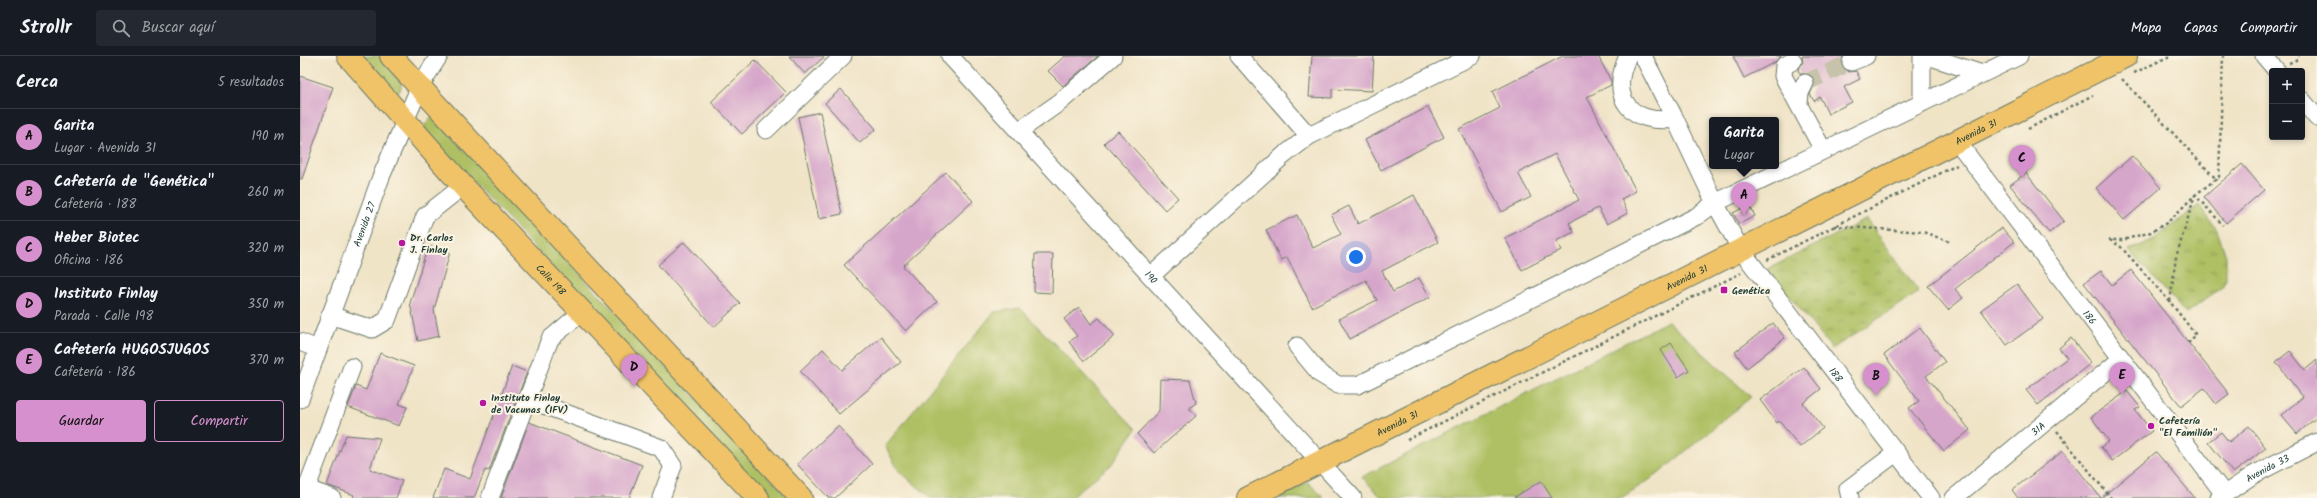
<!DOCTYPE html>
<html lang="es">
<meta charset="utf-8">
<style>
body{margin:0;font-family:Kalam,sans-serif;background:#242831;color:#f1f3f6}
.controls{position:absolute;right:12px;top:12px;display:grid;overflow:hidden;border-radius:4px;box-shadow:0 2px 6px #0003}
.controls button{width:36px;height:36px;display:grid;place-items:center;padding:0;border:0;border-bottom:1px solid #363941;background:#171b24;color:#f1f3f6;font:20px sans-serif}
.you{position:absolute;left:1056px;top:201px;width:14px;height:14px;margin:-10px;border:3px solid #fff;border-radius:50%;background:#1a73e8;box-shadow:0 0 0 6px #1a73e833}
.badge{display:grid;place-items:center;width:26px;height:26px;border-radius:50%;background:#d690ce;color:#111;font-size:13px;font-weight:700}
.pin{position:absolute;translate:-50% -33px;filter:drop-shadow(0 1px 2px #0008)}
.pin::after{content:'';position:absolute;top:21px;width:14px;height:12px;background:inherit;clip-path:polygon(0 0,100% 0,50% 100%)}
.popup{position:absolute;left:1409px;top:61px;width:70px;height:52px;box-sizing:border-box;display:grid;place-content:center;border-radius:4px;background:#171b24;filter:drop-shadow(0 1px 3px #0005);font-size:13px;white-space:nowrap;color:#9ea1a6}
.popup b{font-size:15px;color:#f1f3f6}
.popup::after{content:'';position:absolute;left:50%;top:100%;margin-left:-8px;border:8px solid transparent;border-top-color:#171b24}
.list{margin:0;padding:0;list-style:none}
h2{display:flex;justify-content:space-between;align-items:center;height:52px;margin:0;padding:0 16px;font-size:17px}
h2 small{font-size:13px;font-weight:400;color:#9ea1a6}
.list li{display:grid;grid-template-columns:26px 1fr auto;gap:12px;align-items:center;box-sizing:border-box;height:56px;padding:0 16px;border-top:1px solid #363941}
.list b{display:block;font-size:15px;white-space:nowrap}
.list p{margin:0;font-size:13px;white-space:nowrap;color:#9ea1a6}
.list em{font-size:13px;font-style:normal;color:#9ea1a6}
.actions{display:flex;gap:8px;padding:12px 16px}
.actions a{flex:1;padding:9px 0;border:1px solid #d690ce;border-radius:4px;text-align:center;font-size:14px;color:#d690ce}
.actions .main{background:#d690ce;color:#111}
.icon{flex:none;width:22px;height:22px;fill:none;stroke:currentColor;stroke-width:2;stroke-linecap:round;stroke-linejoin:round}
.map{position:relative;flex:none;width:2017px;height:442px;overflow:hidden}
header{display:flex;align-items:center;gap:24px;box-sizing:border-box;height:56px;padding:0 20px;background:#171b24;border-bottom:1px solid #363941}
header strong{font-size:19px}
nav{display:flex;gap:22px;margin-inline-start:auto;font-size:14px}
.search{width:280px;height:36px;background:#242831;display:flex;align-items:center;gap:10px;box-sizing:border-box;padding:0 14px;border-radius:4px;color:#9ea1a6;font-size:15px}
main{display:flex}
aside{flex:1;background:#171b24}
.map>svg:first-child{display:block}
.grass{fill:#aec064;stroke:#667e4c}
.park{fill:url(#park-tufts);stroke:#667e4c}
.building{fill:#d6a5ca}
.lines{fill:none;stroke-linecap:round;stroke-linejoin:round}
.minor-tunnel{stroke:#c6c3aa;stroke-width:17;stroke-dasharray:17 8;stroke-linecap:butt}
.minor-casing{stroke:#687767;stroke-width:19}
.major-casing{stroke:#687767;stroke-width:24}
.path{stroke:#687767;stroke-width:2.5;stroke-dasharray:3 3;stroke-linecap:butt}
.minor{stroke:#fff;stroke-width:17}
.major{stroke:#f0c369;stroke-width:22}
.poi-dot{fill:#b5179e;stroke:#fcf5e5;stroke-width:1.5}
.labels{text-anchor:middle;stroke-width:4;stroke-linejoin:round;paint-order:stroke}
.street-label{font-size:10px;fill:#1f3d34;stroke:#fcf5e5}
.poi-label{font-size:10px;font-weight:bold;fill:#1f3d34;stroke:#fcf5e5;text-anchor:start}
</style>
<header>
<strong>Strollr</strong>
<div class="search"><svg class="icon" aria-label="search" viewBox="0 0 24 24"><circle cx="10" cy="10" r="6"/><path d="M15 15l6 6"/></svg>Buscar aquí</div>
<nav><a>Mapa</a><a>Capas</a><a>Compartir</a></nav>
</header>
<main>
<aside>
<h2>Cerca<small>5 resultados</small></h2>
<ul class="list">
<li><span class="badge">A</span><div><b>Garita</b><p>Lugar · Avenida 31</p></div><em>190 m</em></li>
<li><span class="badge">B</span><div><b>Cafetería de &quot;Genética&quot;</b><p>Cafetería · 188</p></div><em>260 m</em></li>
<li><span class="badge">C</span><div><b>Heber Biotec</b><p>Oficina · 186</p></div><em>320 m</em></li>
<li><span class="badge">D</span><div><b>Instituto Finlay</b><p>Parada · Calle 198</p></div><em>350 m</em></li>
<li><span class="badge">E</span><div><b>Cafetería HUGOSJUGOS</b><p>Cafetería · 186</p></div><em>370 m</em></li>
</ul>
<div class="actions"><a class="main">Guardar</a><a>Compartir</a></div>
</aside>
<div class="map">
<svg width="2017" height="442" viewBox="0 0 2017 442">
<defs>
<pattern id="park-tufts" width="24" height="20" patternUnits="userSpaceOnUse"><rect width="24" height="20" fill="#aec064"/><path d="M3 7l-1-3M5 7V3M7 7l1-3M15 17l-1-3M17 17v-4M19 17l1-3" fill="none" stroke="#8d9d53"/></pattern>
</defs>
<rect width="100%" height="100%" fill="#fcf5e5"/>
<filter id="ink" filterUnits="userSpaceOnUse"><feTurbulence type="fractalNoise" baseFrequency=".025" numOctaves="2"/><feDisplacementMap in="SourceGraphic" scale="8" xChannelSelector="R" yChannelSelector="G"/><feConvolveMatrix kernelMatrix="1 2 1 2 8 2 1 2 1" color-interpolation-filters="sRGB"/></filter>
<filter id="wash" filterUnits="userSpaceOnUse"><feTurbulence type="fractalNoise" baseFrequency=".012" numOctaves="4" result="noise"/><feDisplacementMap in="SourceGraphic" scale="16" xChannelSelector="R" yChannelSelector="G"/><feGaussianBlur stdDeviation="0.9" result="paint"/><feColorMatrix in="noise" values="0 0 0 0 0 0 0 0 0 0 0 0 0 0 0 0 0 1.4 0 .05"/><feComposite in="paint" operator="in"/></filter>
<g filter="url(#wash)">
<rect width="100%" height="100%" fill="#f0e4c7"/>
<path class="grass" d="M 57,0 L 79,0 L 102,27 L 100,35 L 96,38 Z
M 132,60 L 489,442 L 469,442 L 129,79 L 124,70 Z
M 720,252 L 836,373 L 811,409 L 770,442 L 631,442 L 599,415 L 585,390 L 694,256 Z
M 1368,265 L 1451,341 L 1357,419 L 1321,442 L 1082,442 L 1062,421 Z
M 1008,426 L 1024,442 L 979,442 Z"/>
<path class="park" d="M 1899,149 L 1917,174 L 1926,200 L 1926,223 L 1922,231 L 1886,258 L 1829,194 L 1854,183 Z
M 1567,163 L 1619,236 L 1532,293 L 1468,213 Z"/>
<g id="blocks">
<path class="building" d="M 489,0 L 525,0 L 505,18 Z
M 765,0 L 798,0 L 763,30 L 748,15 Z
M 1012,0 L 1074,0 L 1072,35 L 1032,33 L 1032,42 L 1009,41 Z
M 1263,0 L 1298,0 L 1311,25 L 1311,29 L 1287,41 L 1336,135 L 1321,143 L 1328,157 L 1307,168 L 1298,152 L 1269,167 L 1274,176 L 1256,185 L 1261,194 L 1222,214 L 1205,182 L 1279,144 L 1255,98 L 1218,117 L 1231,141 L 1202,156 L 1159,73 L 1200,52 L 1192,36 Z
M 1433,0 L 1481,0 L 1475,6 L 1444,22 Z
M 1502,0 L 1543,0 L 1542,10 L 1549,16 L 1556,15 L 1560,23 L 1544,31 L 1552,46 L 1528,58 L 1520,41 L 1514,45 L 1510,38 L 1515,27 L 1514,22 L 1509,18 L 1500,18 L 1498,14 L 1503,6 Z
M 455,4 L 486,36 L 442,78 L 411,46 Z
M 0,20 L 33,31 L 2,123 L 0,123 Z
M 541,33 L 576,73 L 560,87 L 525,47 Z
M 1128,51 L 1144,81 L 1081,114 L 1065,84 Z
M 520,56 L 542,158 L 519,163 L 498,61 Z
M 818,75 L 878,142 L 865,154 L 804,87 Z
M 1832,100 L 1861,132 L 1824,164 L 1796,132 Z
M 1942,108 L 1964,134 L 1926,167 L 1904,141 Z
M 646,116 L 673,145 L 603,210 L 637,246 L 606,275 L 544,209 Z
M 1726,117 L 1764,165 L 1749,177 L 1710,129 Z
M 1114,139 L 1138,186 L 1082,215 L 1093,236 L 1119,222 L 1130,241 L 1050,283 L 1039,263 L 1077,244 L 1066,224 L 1012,251 L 987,201 L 981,204 L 966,174 L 997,159 L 1013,192 L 1041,178 L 1031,159 L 1049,150 L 1058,168 Z
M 1449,149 L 1455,160 L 1439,168 L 1433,157 Z
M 1702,172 L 1714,186 L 1655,233 L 1663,242 L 1648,254 L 1628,230 Z
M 384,186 L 440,247 L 414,271 L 358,209 Z
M 128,190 L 150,196 L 134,254 L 139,280 L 118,285 L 110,247 Z
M 735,198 L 753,198 L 752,237 L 734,236 Z
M 1831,214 L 1929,338 L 1916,348 L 1904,332 L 1881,350 L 1784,227 L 1801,215 L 1812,229 Z
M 1717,228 L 1743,263 L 1707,289 L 1681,254 Z
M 779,251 L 791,268 L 799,262 L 815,280 L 784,305 L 769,286 L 777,280 L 764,263 Z
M 1473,267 L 1485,282 L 1447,312 L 1435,296 Z
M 1620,272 L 1645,306 L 1626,320 L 1670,374 L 1644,395 L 1609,352 L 1619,345 L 1584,299 Z
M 581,281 L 601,306 L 539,358 L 500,315 L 523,293 L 542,314 Z
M 1771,282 L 1791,307 L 1738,349 L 1726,334 L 1767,302 L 1759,292 Z
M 1371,287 L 1389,314 L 1378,321 L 1361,294 Z
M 1990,295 L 2005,314 L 2017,304 L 2017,361 L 1997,378 L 1981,359 L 2003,341 L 1976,306 Z
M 80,297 L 114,310 L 99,348 L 107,351 L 99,370 L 48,351 L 56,330 L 66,334 Z
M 212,310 L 227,316 L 189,415 L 185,414 L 174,442 L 133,442 L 144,413 L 170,423 Z
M 1504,311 L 1521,333 L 1503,347 L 1523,372 L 1500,391 L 1479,365 L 1477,367 L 1460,344 Z
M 860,323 L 890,324 L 896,347 L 889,352 L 896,360 L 854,397 L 837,378 L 859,355 Z
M 1827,335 L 1840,351 L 1835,354 L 1852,375 L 1812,405 L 1801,391 L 1809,385 L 1791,361 Z
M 229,366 L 342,409 L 329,442 L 201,442 Z
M 538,370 L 572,408 L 535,442 L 529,442 L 497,408 Z
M 1949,370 L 1966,392 L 1933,417 L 1908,386 L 1921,376 L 1929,386 Z
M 46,379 L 80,382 L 70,413 L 102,425 L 96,442 L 53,442 L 54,439 L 27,429 Z
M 1763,395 L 1801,442 L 1718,442 L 1712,434 Z
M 1856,396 L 1895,442 L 1801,442 Z
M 1241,425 L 1252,442 L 1213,442 Z"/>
</g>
</g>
<g filter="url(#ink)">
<use href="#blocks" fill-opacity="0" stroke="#687767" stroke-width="1"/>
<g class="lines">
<path class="minor-tunnel" d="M 1505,27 L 1551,6"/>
<g class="minor-casing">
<g id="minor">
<path id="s1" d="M 650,0 L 1053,442"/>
<path d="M 939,0 L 1009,80"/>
<path d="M 1328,0 C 1308,42 1331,69 1375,63"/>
<path id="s2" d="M 1343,0 L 1375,63 L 1415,147 L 1441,194 L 1631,442"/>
<path d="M 1622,0 L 1622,47"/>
<path d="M 1628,0 L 1682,18"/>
<path d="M 1964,0 L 1977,15"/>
<path d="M 1493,5 L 1484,10 L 1483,20 L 1523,94"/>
<path d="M 1551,6 L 1566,0"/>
<path d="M 2002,44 L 2017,62"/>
<path d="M 1499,47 L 1500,37 L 1505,27"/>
<path d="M 466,74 L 543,0"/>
<path d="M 719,75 L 760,46 L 813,0"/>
<path id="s3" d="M 1656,84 L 1924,438"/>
<path d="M 851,220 L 983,100 L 1009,80 L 1172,0"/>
<path d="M 30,259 L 72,273 L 87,264 L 125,160 L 163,130"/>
<path d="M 0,286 L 18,293"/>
<path d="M 997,290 L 1020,318 L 1038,329 L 1058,329 L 1397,160 L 1415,147 L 1719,0"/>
<path id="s4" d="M 0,343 L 81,121 L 120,30 L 139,0"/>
<path d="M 227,343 L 361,392 L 373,410 L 361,442"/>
<path d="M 7,433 L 32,442"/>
<path d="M 3,442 L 52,311"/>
<path d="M 190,442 L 250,283 L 282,256"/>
<path d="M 1550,442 L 1548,433 L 1596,397"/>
<path id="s5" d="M 1654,442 L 1821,303"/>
<path id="s6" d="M 1919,442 L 1953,419 L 2017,386"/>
</g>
</g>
<g class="major-casing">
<g id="major">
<path id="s7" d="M 48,0 L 163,130 L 458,442"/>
<path d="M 91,0 L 501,442"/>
<path id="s8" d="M 948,442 L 1826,0"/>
</g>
</g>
<path class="path" d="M 1989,7 L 1996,4 L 1999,0
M 1834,17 L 1870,0
M 1822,23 L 1917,124
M 1728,73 L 1793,39
M 1534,170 L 1623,176 L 1651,186
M 1467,204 L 1657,109
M 1870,246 L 1821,191 L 1810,184 L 1823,184 L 1851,176 L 1868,166 L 1895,139 L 1919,121 L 1923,0
M 1888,287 L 1896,279 L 1870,246 L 1876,201 L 1895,139 L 1923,169
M 1757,375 L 1811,442
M 1107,384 L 1441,217"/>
<use href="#minor" class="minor"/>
<use href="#major" class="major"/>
</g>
</g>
<g class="poi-dot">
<circle cx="102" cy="187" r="4"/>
<rect x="1420" y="230" width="8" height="8" rx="2"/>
<circle cx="183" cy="347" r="4"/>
<circle cx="1851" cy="370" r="4"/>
</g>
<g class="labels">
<g class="street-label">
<text dy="4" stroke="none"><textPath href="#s8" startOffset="815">Avenida 31</textPath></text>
<text dy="4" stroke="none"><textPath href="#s4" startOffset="186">Avenida 27</textPath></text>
<text dy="4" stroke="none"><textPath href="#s1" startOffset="299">190</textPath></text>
<text dy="4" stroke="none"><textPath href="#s8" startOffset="491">Avenida 31</textPath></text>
<text dy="4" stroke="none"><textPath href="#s7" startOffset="302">Calle 198</textPath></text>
<text dy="4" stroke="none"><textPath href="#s3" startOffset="222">186</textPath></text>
<text dy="4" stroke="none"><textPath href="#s2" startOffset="374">188</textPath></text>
<text dy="4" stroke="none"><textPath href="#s8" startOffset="167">Avenida 31</textPath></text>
<text dy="4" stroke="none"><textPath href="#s5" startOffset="109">31A</textPath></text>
<text dy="4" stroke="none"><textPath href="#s6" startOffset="57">Avenida 33</textPath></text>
</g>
<g class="poi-label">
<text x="110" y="185">Dr. Carlos<tspan x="110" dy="12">J. Finlay</tspan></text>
<text x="1432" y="238">Genética</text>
<text x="191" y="345">Instituto Finlay<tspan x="191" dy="12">de Vacunas (IFV)</tspan></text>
<text x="1859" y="368">Cafetería<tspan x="1859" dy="12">"El Familión"</tspan></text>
</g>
</g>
</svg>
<div class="controls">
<button>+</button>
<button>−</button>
</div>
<div class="you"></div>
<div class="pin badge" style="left:1444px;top:159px">A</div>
<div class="popup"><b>Garita</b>Lugar</div>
<div class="pin badge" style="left:1576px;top:340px">B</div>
<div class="pin badge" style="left:1722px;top:122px">C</div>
<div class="pin badge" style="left:334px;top:331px">D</div>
<div class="pin badge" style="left:1822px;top:339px">E</div>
</div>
</main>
